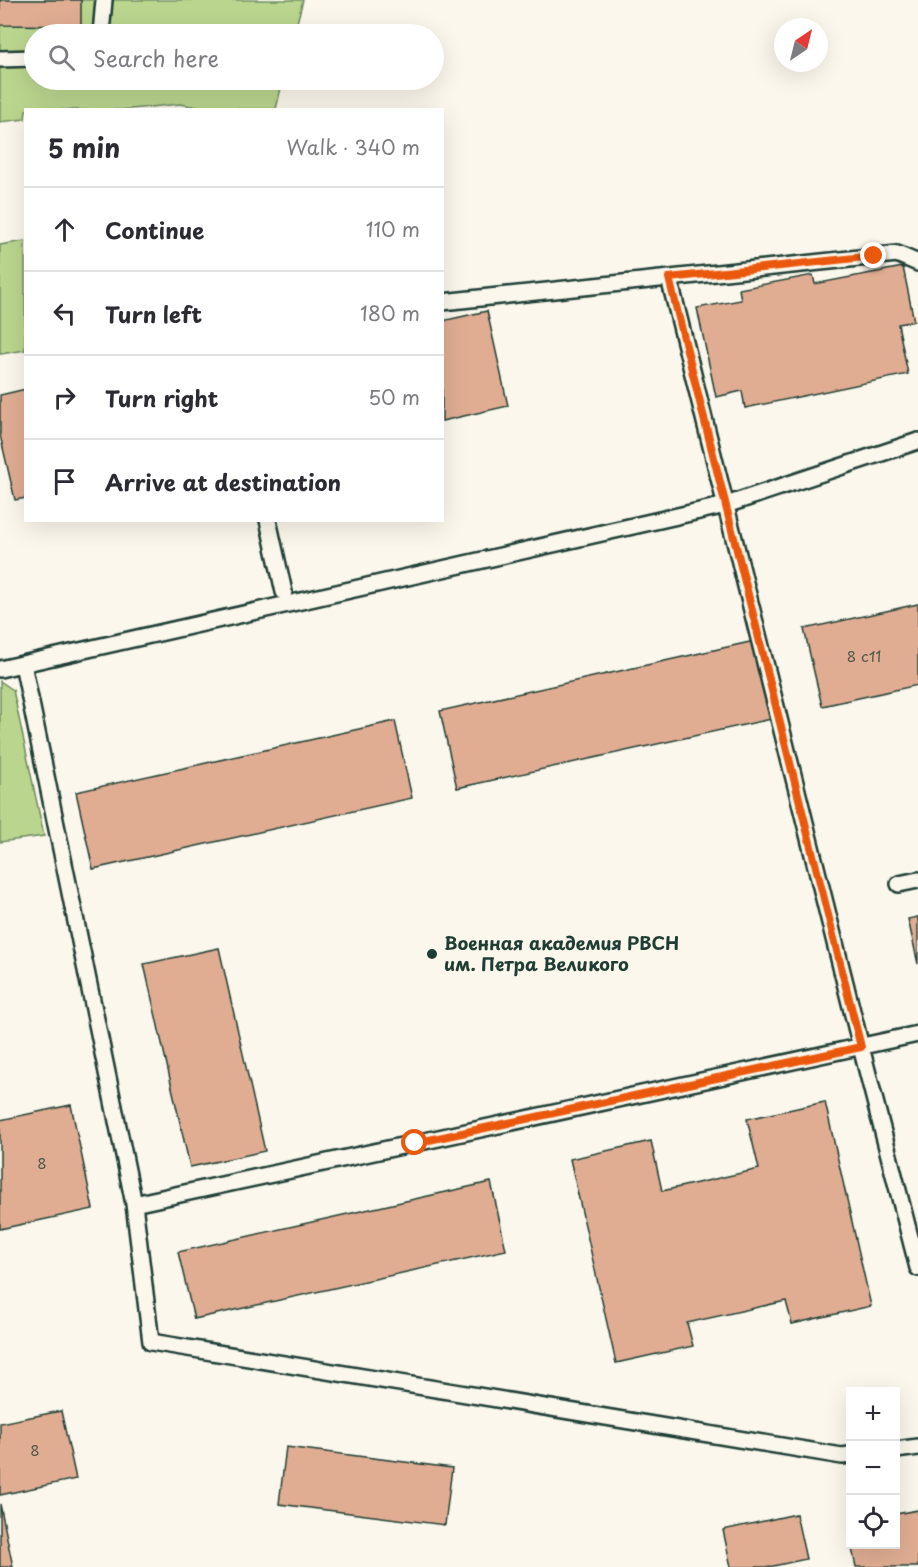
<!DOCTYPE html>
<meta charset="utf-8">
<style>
body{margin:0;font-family:"Playpen Sans",sans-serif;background:#f7f7f7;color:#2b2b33}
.controls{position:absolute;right:18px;bottom:18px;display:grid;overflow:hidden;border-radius:0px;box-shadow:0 6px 24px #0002}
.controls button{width:54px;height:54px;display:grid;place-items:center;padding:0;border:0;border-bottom:2px solid #e1e1e2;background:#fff;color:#2b2b33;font:30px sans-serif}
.compass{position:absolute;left:774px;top:18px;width:54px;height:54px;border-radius:50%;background:#fff;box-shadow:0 6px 24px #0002;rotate:35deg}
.stop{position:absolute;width:18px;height:18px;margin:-14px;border:4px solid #ea580c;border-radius:50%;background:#fff}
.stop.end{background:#ea580c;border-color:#fff;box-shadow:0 2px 6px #0008}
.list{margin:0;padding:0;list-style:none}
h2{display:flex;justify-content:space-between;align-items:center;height:78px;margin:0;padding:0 24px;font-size:26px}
h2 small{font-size:20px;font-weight:400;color:#7c7c81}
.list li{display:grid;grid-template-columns:39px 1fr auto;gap:18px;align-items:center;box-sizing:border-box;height:84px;padding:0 24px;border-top:2px solid #e1e1e2}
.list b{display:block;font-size:22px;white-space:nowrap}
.list em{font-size:20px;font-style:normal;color:#7c7c81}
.icon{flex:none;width:33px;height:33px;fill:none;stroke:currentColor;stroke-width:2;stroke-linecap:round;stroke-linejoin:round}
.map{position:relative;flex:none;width:918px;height:1567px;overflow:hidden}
.search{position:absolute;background:#fff;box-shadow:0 6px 24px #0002;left:24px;top:24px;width:420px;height:66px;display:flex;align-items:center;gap:15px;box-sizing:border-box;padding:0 21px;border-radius:33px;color:#7c7c81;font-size:22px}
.panel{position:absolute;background:#fff;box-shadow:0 6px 24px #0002;left:24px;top:108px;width:420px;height:414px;border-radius:0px}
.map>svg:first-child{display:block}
.green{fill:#bad68e;stroke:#6c8a61;stroke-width:1.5}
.building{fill:#e0ad93;stroke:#1f3d34;stroke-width:1.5}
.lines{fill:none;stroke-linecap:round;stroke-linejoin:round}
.lane-casing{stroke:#1f3d34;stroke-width:20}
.lane{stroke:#fbf7ec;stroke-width:15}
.route{stroke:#ea580c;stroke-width:8}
.poi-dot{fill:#1f3d34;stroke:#fbf7ec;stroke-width:2}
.labels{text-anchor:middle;stroke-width:4.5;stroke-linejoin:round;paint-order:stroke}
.number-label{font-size:15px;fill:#4f594c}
.poi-label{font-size:18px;font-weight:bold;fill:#1f3d34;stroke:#fbf7ec;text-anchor:start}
</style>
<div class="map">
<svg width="918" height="1567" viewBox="0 0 918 1567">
<rect width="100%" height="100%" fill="#fbf7ec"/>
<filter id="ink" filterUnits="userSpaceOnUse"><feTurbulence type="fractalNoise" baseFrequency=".0167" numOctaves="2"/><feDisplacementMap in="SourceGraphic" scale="12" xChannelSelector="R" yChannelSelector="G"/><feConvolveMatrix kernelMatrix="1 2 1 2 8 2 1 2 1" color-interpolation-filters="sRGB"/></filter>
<g filter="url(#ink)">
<path class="green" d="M 0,0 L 303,0 L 294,34 L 34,34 L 34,80 L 283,80 L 276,109 L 209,109 L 180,104 L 121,110 L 26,110 L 25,119 L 0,122 Z
M 25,241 L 25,350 L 0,354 L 0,245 Z
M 0,681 L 13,690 L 44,836 L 0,842 Z"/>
<path class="building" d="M 0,0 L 81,0 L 81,26 L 0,25 Z
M 903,267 L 914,321 L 898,324 L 908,374 L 745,408 L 742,391 L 716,397 L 697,308 L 741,300 L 739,289 L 813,275 L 815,284 Z
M 487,311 L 508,406 L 442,421 L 442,321 Z
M 26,389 L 26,498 L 15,500 L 0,435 L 0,395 Z
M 918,604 L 918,685 L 822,706 L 804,629 Z
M 759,640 L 776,718 L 457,788 L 440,711 Z
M 395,721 L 412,798 L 93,869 L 76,792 Z
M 918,917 L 918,964 L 908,919 Z
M 219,948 L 265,1151 L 190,1167 L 144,964 Z
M 825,1102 L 871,1306 L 792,1324 L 786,1301 L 687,1323 L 693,1346 L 616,1363 L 570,1159 L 651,1141 L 662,1191 L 759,1169 L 747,1119 Z
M 71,1105 L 93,1209 L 0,1229 L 0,1120 Z
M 491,1182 L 506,1250 L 194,1319 L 178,1252 Z
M 61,1411 L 76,1479 L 0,1495 L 0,1423 Z
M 286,1447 L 452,1468 L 445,1525 L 279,1504 Z
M 0,1504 L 13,1567 L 0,1567 Z
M 918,1510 L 918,1567 L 856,1567 L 851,1544 L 896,1544 L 896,1514 Z
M 796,1514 L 806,1559 L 769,1567 L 731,1567 L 723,1530 Z"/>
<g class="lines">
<g class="lane-casing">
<path id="lane" d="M 101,34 L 104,0
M 0,59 L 34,58
M 669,278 L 861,1047 L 918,1268
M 442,302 L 897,254 L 918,263
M 268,520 L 284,592
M 23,664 L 134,1204 L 918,1034
M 0,669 L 726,505 L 918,441
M 899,884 L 918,880
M 134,1204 L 151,1342 L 842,1456 L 850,1455
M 896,1450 L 918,1447"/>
</g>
<use href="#lane" class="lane"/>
</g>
</g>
<g class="lines" filter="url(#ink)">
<path class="route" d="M 415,1143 L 861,1047 L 669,278 L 874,256"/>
</g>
<circle class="poi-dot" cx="432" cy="954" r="6"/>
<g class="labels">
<g class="number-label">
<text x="864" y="662">8 с11</text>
<text x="42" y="1169">8</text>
<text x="35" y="1456">8</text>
</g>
<g class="poi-label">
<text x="444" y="950">Военная академия РВСН<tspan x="444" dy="21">им. Петра Великого</tspan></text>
</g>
</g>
</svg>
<div class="controls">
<button>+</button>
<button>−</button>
<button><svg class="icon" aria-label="locate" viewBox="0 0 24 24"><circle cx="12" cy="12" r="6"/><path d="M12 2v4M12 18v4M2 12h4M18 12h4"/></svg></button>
</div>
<svg class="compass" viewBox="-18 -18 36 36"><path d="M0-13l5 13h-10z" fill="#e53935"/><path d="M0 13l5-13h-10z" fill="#7c7c81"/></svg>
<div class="stop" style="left:415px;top:1143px"></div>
<div class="stop end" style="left:874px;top:256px"></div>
<div class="search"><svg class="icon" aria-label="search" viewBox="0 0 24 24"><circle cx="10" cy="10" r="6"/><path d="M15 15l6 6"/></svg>Search here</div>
<section class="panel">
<h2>5 min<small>Walk · 340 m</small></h2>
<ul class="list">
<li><svg class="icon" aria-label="ahead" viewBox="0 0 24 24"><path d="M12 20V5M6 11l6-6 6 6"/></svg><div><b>Continue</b></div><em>110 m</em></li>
<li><svg class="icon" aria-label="left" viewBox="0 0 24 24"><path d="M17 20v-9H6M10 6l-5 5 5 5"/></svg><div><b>Turn left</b></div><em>180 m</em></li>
<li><svg class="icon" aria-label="right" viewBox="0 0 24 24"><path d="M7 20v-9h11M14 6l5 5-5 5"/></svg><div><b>Turn right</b></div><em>50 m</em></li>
<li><svg class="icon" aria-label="arrive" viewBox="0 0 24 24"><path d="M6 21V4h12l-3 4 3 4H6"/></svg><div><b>Arrive at destination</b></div></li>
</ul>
</section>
</div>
